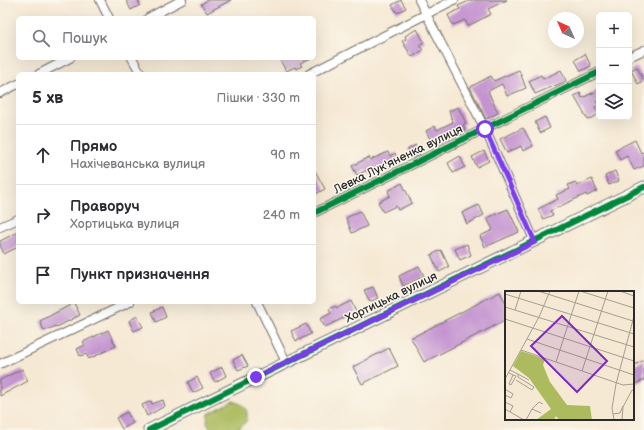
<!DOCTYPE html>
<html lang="uk">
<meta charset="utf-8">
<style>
body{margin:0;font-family:"Balsamiq Sans",sans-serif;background:#f2f2f3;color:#2b2b33}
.controls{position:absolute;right:12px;top:12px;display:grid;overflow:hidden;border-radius:6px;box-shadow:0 4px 16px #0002}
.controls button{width:36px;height:36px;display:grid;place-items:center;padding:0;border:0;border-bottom:1px solid #e1e1e2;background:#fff;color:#2b2b33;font:20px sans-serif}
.compass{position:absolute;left:548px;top:12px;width:36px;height:36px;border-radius:50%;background:#fff;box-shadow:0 4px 16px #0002;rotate:315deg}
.stop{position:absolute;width:12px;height:12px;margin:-9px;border:3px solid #7c3aed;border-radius:50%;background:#fff}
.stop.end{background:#7c3aed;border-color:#fff;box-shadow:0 1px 4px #0008}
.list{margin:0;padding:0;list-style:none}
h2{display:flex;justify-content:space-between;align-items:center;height:52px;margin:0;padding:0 16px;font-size:17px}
h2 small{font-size:13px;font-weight:400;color:#7c7c81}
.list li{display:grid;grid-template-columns:26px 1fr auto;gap:12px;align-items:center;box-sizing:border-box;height:60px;padding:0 16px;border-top:1px solid #e1e1e2}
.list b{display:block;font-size:15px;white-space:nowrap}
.list p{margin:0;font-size:13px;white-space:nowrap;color:#7c7c81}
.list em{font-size:13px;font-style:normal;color:#7c7c81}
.icon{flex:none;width:22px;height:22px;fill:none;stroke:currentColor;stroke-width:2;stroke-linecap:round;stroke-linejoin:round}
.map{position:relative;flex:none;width:644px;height:430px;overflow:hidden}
.search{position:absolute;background:#fff;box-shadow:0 4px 16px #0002;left:16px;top:16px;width:300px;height:44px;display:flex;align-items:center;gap:10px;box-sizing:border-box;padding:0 14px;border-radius:6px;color:#7c7c81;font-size:15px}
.panel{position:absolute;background:#fff;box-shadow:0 4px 16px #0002;left:16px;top:72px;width:300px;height:232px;border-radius:6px}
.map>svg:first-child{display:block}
.green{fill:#acbb5e;stroke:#6c7344}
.building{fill:#c494d0}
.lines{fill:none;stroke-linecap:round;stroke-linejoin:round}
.minor-casing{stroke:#726e66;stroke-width:10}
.tertiary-casing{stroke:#726e66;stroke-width:13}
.minor{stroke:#fff;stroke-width:8}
.tertiary{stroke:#fff;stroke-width:11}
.cycleway-casing{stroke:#fbf7ec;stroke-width:8}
.cycleway{stroke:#00873e;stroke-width:6}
.route{stroke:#7c3aed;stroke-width:5}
.labels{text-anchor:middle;stroke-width:3;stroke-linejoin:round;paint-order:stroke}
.street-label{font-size:12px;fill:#2b2b2b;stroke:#fbf7ec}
.inset-road{fill:none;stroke:#a59d90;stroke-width:1}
.view{fill:#7b2cbf;fill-opacity:0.15;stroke:#7b2cbf;stroke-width:2}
.inset-edge{fill:none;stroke:#2b2b2b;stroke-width:2}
</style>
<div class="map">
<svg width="644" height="430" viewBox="0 0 644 430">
<rect width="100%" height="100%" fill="#fbf7ec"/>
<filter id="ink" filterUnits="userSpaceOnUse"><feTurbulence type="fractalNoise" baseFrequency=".025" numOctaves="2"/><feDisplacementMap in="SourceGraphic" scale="8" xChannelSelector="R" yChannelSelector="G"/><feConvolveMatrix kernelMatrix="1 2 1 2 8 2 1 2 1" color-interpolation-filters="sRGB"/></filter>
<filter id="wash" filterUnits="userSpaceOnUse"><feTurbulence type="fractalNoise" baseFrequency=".012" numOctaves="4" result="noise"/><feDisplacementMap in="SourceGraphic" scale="16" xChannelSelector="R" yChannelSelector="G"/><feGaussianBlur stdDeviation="0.9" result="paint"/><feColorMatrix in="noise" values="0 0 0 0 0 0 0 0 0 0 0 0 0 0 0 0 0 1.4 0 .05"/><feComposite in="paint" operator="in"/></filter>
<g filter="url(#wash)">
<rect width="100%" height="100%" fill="#f6e9d4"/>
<path class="green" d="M 233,401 C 244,404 250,410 246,422 L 236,430 L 211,430 L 207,423 L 208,414 Z"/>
<g id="blocks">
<path class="building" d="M 126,0 L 138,0 L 140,5 L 131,10 Z
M 208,0 L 231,0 L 207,13 L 201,4 Z
M 401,0 L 406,8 L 397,13 L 392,5 Z
M 471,0 L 507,0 L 488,9 L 491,14 L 468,26 L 465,20 L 453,25 L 448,15 L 460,9 L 458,6 Z
M 417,29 L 424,42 L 419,45 L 423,50 L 412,57 L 402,41 L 406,39 L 405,36 Z
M 585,54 L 591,66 L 581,71 L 575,60 Z
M 279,58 L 311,58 L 300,63 L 302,66 L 296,69 L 295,67 L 286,71 Z
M 637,67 L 644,80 L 638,84 L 631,70 Z
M 519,70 L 526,88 L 507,96 L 502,84 L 488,91 L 498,113 L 486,119 L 470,87 L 491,76 L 494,81 Z
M 561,70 L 566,81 L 535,94 L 529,81 L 541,75 L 543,79 Z
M 599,90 L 599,100 L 596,102 L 598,105 L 595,107 L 599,114 L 588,120 L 574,96 L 580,93 L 582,98 Z
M 458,107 L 466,123 L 463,125 L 465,129 L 439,144 L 438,140 L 432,143 L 426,131 L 435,126 L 437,130 L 453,122 L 449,111 Z
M 545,117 L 550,128 L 540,133 L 535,122 Z
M 523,128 L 533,146 L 523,151 L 521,146 L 507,153 L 500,139 Z
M 635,140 L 641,153 L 644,152 L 644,166 L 634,170 L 627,156 L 620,160 L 615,150 Z
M 416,145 L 420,154 L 412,158 L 408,149 Z
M 484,151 L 489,161 L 477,167 L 472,157 Z
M 388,152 L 390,156 L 395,153 L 399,163 L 370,175 L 367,170 L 357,175 L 352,166 L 369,157 L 370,160 Z
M 460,156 L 465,167 L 453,173 L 448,163 Z
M 314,169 L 325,189 L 314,195 Z
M 615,171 L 619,181 L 609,185 L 605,176 Z
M 592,179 L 597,191 L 587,196 L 586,194 L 550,211 L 553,215 L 543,219 L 538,209 L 558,199 L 556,195 L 570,189 L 568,185 L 575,182 L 577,186 Z
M 402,183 L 412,203 L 398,210 L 396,206 L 383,212 L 378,202 L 390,196 L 388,191 Z
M 479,205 L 484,215 L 467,224 L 462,213 Z
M 508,209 L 519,232 L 485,247 L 480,236 L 493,230 L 487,218 Z
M 360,211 L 367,226 L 352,233 L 346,218 Z
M 18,232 L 18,247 L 4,254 L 0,245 L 0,241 Z
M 467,244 L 471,255 L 460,260 L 455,249 Z
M 441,250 L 449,267 L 439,272 L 431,255 Z
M 419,266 L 424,276 L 403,286 L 399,276 Z
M 373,287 L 378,298 L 370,302 L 364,290 Z
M 500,292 L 506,304 L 506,320 L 424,362 L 411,338 Z
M 351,301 L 356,312 L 325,327 L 320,319 L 331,313 L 329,309 L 336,306 L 337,308 Z
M 74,303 L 80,315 L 57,327 L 56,326 L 44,331 L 40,321 Z
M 162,307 L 166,317 L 156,322 L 152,312 Z
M 137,316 L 143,327 L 134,331 L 129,321 Z
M 306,324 L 311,334 L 296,341 L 291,331 Z
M 108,330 L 116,346 L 89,359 L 86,354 L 80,356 L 77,349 L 85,345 L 83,342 Z
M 389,348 L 398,366 L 362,384 L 353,367 Z
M 242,355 L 248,366 L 238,370 L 233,360 Z
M 644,360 L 644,380 L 633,385 L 633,366 Z
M 222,367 L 226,376 L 215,382 L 210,373 Z
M 22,369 L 28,381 L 0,396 L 0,380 Z
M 197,377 L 203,388 L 193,393 L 188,382 Z
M 163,400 L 165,406 L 147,416 L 142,405 L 151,401 L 152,404 Z
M 127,412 L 133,423 L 122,429 L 116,418 Z"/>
</g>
</g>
<g filter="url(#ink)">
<use href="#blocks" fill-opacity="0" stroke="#726e66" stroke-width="1"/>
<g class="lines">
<g class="minor-casing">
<path id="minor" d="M 100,0 L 109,18
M 419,0 L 485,129 L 535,242
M 148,18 L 182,0
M 629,57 L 644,50
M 132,58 L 141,74
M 39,74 L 70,58
M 309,74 L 454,0
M 0,93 L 18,84
M 314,213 L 599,72
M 0,227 L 18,219
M 257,302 L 286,362
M 0,364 L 130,302"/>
</g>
<g class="tertiary-casing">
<path id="tertiary" d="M 149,430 L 644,187"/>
</g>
<use href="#minor" class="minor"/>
<use href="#tertiary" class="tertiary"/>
<g class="cycleway-casing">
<path id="cycleway" d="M 314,213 L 599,72
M 149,430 L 644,187"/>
</g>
<use href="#cycleway" class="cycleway"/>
</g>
</g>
<g class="lines" filter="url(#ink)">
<path class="route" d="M 256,377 L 535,242 L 485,129"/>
</g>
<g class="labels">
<g class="street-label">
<text transform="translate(398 159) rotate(-26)" y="4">Левка Лук'яненка вулиця</text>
<text transform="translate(391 297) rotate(-26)" y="4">Хортицька вулиця</text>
</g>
</g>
<g transform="translate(505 291)">
<rect width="129" height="129" fill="#f6e9d4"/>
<path d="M 16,60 L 40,68 L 38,74 L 45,91 L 62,114 L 85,115 L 87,129 L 54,129 L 51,125 L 49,129 L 31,129 L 46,118 L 24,87 L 8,75 Z" fill="#acbb5e"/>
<path class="inset-road" d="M 33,0 L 128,30M 75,0 L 129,17M 115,0 L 129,5M 0,3 L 129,43M 0,16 L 129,56M 10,19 L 16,0M 0,28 L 129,70M 22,48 L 129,84M 16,59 L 118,94 L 129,93M 51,71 L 74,0M 5,79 L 24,89M 77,80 L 103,0M 4,82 L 8,84 L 4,93 L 6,94 L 11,85 L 8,84M 0,88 L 34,26 L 45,0M 11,89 L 27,99 L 29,96 L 13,86 L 13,83M 0,98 L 8,103 L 6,107 L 0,104M 0,111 L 8,115 L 5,121M 0,118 L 19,129M 27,118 L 34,111 L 38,113M 108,123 L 115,122 L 118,115M 21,129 L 27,118 L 36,122M 109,129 L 107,117 L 111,93 L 129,25M 117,129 L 118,116 L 127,99 L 129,100"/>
<path class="view" d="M 57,25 L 102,70 L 72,101 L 26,55 Z"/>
<rect width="129" height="129" class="inset-edge"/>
</g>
</svg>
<div class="controls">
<button>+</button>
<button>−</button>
<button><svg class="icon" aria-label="layers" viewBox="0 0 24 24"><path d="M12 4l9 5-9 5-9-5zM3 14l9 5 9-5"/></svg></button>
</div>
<svg class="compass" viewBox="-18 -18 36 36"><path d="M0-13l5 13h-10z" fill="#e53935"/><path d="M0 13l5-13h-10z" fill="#7c7c81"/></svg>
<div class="stop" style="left:485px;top:129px"></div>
<div class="stop end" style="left:256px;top:377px"></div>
<div class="search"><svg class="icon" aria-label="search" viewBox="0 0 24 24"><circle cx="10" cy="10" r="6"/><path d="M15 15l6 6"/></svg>Пошук</div>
<section class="panel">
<h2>5 хв<small>Пішки · 330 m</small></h2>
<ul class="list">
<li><svg class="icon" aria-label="ahead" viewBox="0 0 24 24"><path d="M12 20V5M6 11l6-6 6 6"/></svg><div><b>Прямо</b><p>Нахічеванська вулиця</p></div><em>90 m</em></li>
<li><svg class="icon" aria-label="right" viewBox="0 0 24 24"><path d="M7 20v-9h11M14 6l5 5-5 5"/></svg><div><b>Праворуч</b><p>Хортицька вулиця</p></div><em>240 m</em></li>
<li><svg class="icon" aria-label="arrive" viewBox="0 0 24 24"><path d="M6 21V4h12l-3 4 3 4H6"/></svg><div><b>Пункт призначення</b></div></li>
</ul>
</section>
</div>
